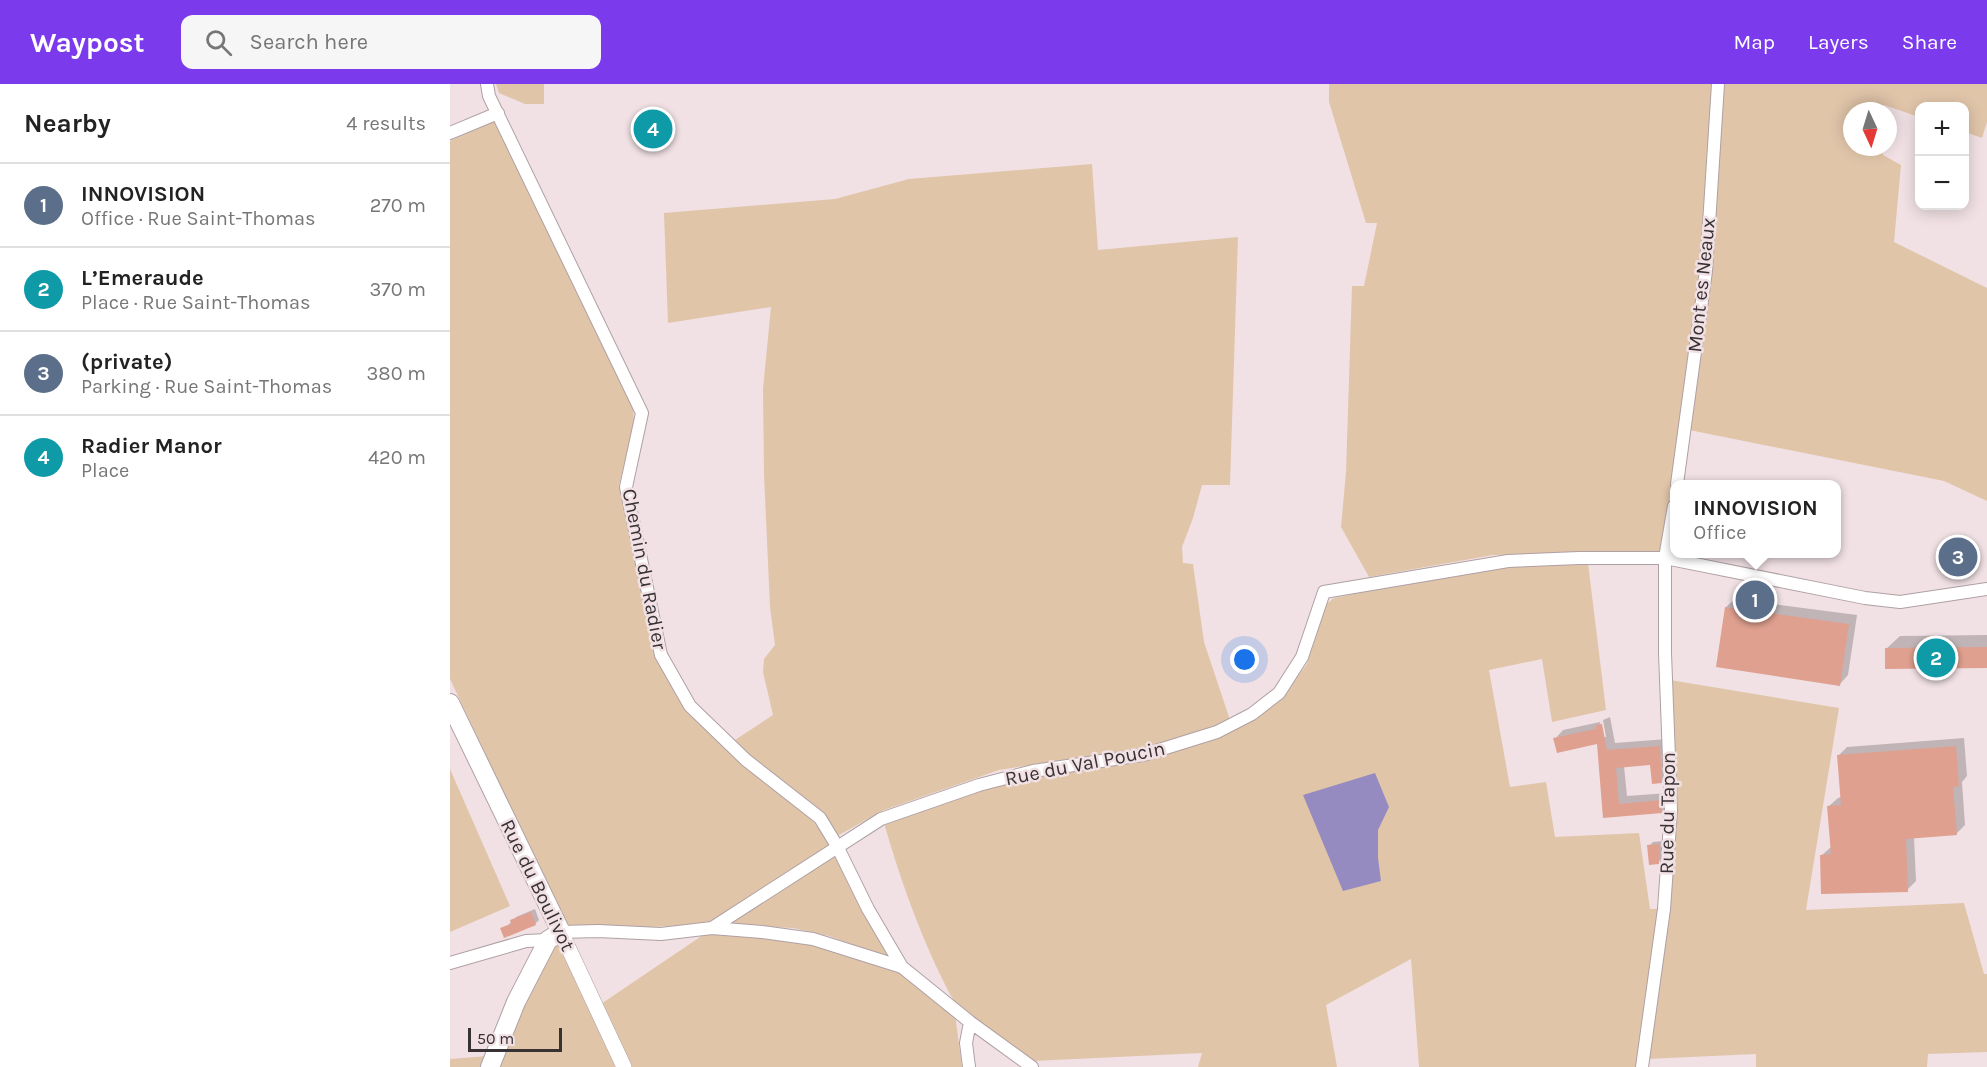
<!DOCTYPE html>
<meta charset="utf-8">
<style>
body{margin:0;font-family:Karla,sans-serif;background:#f6f6f6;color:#222}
.controls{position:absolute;right:18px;top:18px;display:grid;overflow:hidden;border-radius:12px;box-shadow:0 3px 15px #0003}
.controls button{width:54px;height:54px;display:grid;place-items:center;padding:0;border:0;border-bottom:2px solid #e0e0e0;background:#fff;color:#222;font:30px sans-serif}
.compass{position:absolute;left:1393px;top:18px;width:54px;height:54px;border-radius:50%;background:#fff;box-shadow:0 3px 15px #0003;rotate:176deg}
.scale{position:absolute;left:18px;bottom:15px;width:94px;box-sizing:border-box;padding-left:6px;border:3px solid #383234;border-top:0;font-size:16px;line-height:21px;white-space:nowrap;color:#383234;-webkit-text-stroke:4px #f1e1e5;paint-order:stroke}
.you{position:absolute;left:795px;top:576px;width:21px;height:21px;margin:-15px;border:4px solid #fff;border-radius:50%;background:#1a73e8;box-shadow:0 0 0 9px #1a73e833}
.badge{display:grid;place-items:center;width:39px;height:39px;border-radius:50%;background:#7c3aed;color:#fff;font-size:20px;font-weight:700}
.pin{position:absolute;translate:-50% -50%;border:3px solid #fff;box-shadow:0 2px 6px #0006}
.popup{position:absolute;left:1220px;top:396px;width:171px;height:78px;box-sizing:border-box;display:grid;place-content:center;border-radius:12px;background:#fff;filter:drop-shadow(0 2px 4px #0005);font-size:20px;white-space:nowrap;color:#767676}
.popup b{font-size:22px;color:#222}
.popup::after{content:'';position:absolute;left:50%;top:100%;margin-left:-12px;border:12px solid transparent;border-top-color:#fff}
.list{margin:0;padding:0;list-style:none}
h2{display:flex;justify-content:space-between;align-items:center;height:78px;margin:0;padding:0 24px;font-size:26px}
h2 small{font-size:20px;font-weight:400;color:#767676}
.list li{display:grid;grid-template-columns:39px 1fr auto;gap:18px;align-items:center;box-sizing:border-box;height:84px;padding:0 24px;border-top:2px solid #e0e0e0}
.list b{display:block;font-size:22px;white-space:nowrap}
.list p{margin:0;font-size:20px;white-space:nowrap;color:#767676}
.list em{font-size:20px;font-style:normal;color:#767676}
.icon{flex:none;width:33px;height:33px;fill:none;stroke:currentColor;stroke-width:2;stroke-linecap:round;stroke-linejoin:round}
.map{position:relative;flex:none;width:1537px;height:983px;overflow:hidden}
header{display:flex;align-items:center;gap:36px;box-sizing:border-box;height:84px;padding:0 30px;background:#7c3aed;color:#fff}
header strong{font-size:28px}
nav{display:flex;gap:33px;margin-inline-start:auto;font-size:21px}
.search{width:420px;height:54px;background:#f6f6f6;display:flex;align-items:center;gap:15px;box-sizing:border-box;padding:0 21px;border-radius:12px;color:#767676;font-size:22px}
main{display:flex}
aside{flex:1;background:#fff}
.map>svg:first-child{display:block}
.green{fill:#e0c5a9}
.water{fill:#968bc1}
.shadow{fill:#0003}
.building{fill:#dfa08f}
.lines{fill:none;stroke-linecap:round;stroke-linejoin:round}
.minor-casing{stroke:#afa0a3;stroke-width:14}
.tertiary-casing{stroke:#afa0a3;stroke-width:16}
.secondary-casing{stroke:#afa0a3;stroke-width:20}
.minor{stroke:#fff;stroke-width:12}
.tertiary{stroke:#fff;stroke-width:15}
.secondary{stroke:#fff;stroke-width:18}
.labels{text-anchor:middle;stroke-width:5;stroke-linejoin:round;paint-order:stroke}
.street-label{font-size:20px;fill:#383234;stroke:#f1e1e5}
</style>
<header>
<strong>Waypost</strong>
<div class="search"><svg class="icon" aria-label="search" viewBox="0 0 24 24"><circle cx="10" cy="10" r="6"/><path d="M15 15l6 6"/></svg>Search here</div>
<nav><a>Map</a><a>Layers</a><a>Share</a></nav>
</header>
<main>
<aside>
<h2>Nearby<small>4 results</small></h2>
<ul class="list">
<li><span class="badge" style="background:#5c6f8a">1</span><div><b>INNOVISION</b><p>Office · Rue Saint-Thomas</p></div><em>270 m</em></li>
<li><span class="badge" style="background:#0f9aa8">2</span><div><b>L’Emeraude</b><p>Place · Rue Saint-Thomas</p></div><em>370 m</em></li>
<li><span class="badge" style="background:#5c6f8a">3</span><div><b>(private)</b><p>Parking · Rue Saint-Thomas</p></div><em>380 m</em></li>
<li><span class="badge" style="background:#0f9aa8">4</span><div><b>Radier Manor</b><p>Place</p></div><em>420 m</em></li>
</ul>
</aside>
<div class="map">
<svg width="1537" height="983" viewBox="0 0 1537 983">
<rect width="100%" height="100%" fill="#f1e1e5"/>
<path class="green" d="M 46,0 L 94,0 L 94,20 L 75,20 L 49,9 Z
M 879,0 L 1264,0 L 1247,223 L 1212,468 L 1043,471 L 919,493 L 891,443 L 896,388 L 902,202 L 914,202 L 927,139 L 916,139 L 879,18 Z
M 1272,0 L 1537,0 L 1537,38 L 1532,54 L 1515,48 L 1514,22 L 1470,22 L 1469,33 L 1434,21 L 1433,27 L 1402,27 L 1402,63 L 1433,63 L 1433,71 L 1451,81 L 1444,158 L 1537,204 L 1537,417 L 1494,397 L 1239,346 Z
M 44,37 L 183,321 L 184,338 L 169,401 L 204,571 L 240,629 L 273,661 L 362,736 L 381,760 L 274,830 L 254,840 L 199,843 L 116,841 L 0,595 L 0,57 Z
M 642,80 L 648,166 L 788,153 L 780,401 L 752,401 L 743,434 L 732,463 L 733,479 L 743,480 L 754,558 L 780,636 L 740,651 L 697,663 L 549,686 L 434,726 L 389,751 L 368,727 L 282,658 L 323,631 L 313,588 L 314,575 L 325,561 L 320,523 L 314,390 L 313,305 L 321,223 L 218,239 L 214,129 L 385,115 L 459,95 Z
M 1138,479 L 1156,626 L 1102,638 L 1092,575 L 1039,586 L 1060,703 L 1096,698 L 1105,753 L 1189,749 L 1200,825 L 1209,825 L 1187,983 L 969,983 L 961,875 L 876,921 L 887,983 L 748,983 L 752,969 L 583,977 L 511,926 C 500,913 494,898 486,882 C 465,836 448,788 434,739 L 536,704 L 601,690 L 707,673 L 768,654 L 807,632 L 835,609 L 857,580 L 875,521 L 884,514 L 923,506 L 1074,480 Z
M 1220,596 L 1389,624 L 1356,826 L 1514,819 L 1534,890 L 1537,890 L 1537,968 L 1478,970 L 1477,983 L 1306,983 L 1306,970 L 1197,975 L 1217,826 L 1228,725 Z
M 0,685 L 60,822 L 0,848 Z
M 386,767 L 445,876 L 379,852 L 343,844 L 278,841 Z
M 276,850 L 356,857 L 449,888 L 505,930 L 512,983 L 181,983 L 151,920 L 253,851 Z
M 108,859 L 166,983 L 49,983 L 51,970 L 103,861 Z
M 38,972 L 35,983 L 0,983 L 0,975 Z"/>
<path class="water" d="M 925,689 L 939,723 L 928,746 L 928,774 L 931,797 L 893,807 L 853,711 Z"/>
<path class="shadow" d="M 1285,515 L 1407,531 L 1398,591 L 1390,600 L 1276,523 Z
M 1537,551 L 1537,582 L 1436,565 L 1450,552 Z
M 1160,633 L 1165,659 L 1217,655 L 1219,689 L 1211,698 L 1202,679 L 1174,682 L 1177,712 L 1219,709 L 1220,719 L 1212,728 L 1154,732 L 1148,658 L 1105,655 L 1113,646 L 1150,638 L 1153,653 L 1156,653 L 1153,636 Z
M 1514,654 L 1517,692 L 1512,698 L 1515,741 L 1506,750 L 1464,753 L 1466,797 L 1457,806 L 1372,771 L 1381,763 L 1379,722 L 1388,714 L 1391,713 L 1388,672 L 1397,663 Z
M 1213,757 L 1212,774 L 1208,778 L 1199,762 L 1203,758 Z
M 85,825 L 89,836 L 85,840 L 52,845 L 62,838 L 66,833 Z"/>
<path class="building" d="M 1275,523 L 1399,540 L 1390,602 L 1266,583 Z
M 1537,563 L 1537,584 L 1435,585 L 1435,564 Z
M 1152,640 L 1157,666 L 1210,662 L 1212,699 L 1202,700 L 1200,681 L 1166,684 L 1169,720 L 1211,716 L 1212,729 L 1153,734 L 1147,660 L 1107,669 L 1103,654 L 1146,645 L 1146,641 Z
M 1506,662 L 1509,702 L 1503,703 L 1507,751 L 1456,755 L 1458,808 L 1371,810 L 1370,771 L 1381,770 L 1377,722 L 1391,721 L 1387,671 Z
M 1210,760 L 1209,780 L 1199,781 L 1197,761 Z
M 81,828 L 86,841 L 54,854 L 50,844 L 61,840 L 60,836 Z"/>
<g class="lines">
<g class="minor-casing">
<path id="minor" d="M 37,0 L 39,12 L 192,329 L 176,403 L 211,571 L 240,622 L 296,676 L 370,734 L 387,762 L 418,825 L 452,883
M 0,49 L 48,29
M 1227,400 L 1256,187 L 1268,0
M 262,844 L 431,735 L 529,701 L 583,687 L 693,671 L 767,648 L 802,630 L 829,609 L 852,573 L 874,508 L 1058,477 L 1129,474 L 1215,474 L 1415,514 L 1450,518 L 1537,505
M 111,848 L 148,847 L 211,850 L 262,844 L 312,848 L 363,855 L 452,883 L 520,938 L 582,983
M 0,879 L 76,857 L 98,856
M 519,983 L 516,959 L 520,938
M 1192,983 L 1214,825 L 1221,726 L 1215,569 L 1215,474 L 1224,422"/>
</g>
<g class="tertiary-casing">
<path id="tertiary" d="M 111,848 L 174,983"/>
</g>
<g class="secondary-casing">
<path id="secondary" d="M 0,619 L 111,848 L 98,856 L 66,918 L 40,983"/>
</g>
<use href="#minor" class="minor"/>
<use href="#tertiary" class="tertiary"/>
<use href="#secondary" class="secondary"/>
</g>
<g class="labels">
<g class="street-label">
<text transform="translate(1251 201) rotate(-84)" y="7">Mont es Neaux</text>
<text transform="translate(195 485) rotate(79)" y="7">Chemin du Radier</text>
<text transform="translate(635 679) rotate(-11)" y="7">Rue du Val Poucin</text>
<text transform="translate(1217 729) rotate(-89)" y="7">Rue du Tapon</text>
<text transform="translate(88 801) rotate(64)" y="7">Rue du Boulivot</text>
</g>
</g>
</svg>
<div class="controls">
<button>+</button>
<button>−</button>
</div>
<svg class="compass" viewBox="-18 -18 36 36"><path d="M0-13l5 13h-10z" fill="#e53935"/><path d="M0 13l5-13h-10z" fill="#767676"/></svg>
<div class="scale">50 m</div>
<div class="you"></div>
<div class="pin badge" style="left:1305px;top:516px;background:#5c6f8a">1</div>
<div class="popup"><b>INNOVISION</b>Office</div>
<div class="pin badge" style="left:1486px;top:574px;background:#0f9aa8">2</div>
<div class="pin badge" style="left:1508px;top:473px;background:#5c6f8a">3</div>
<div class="pin badge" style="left:203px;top:45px;background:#0f9aa8">4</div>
</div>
</main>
